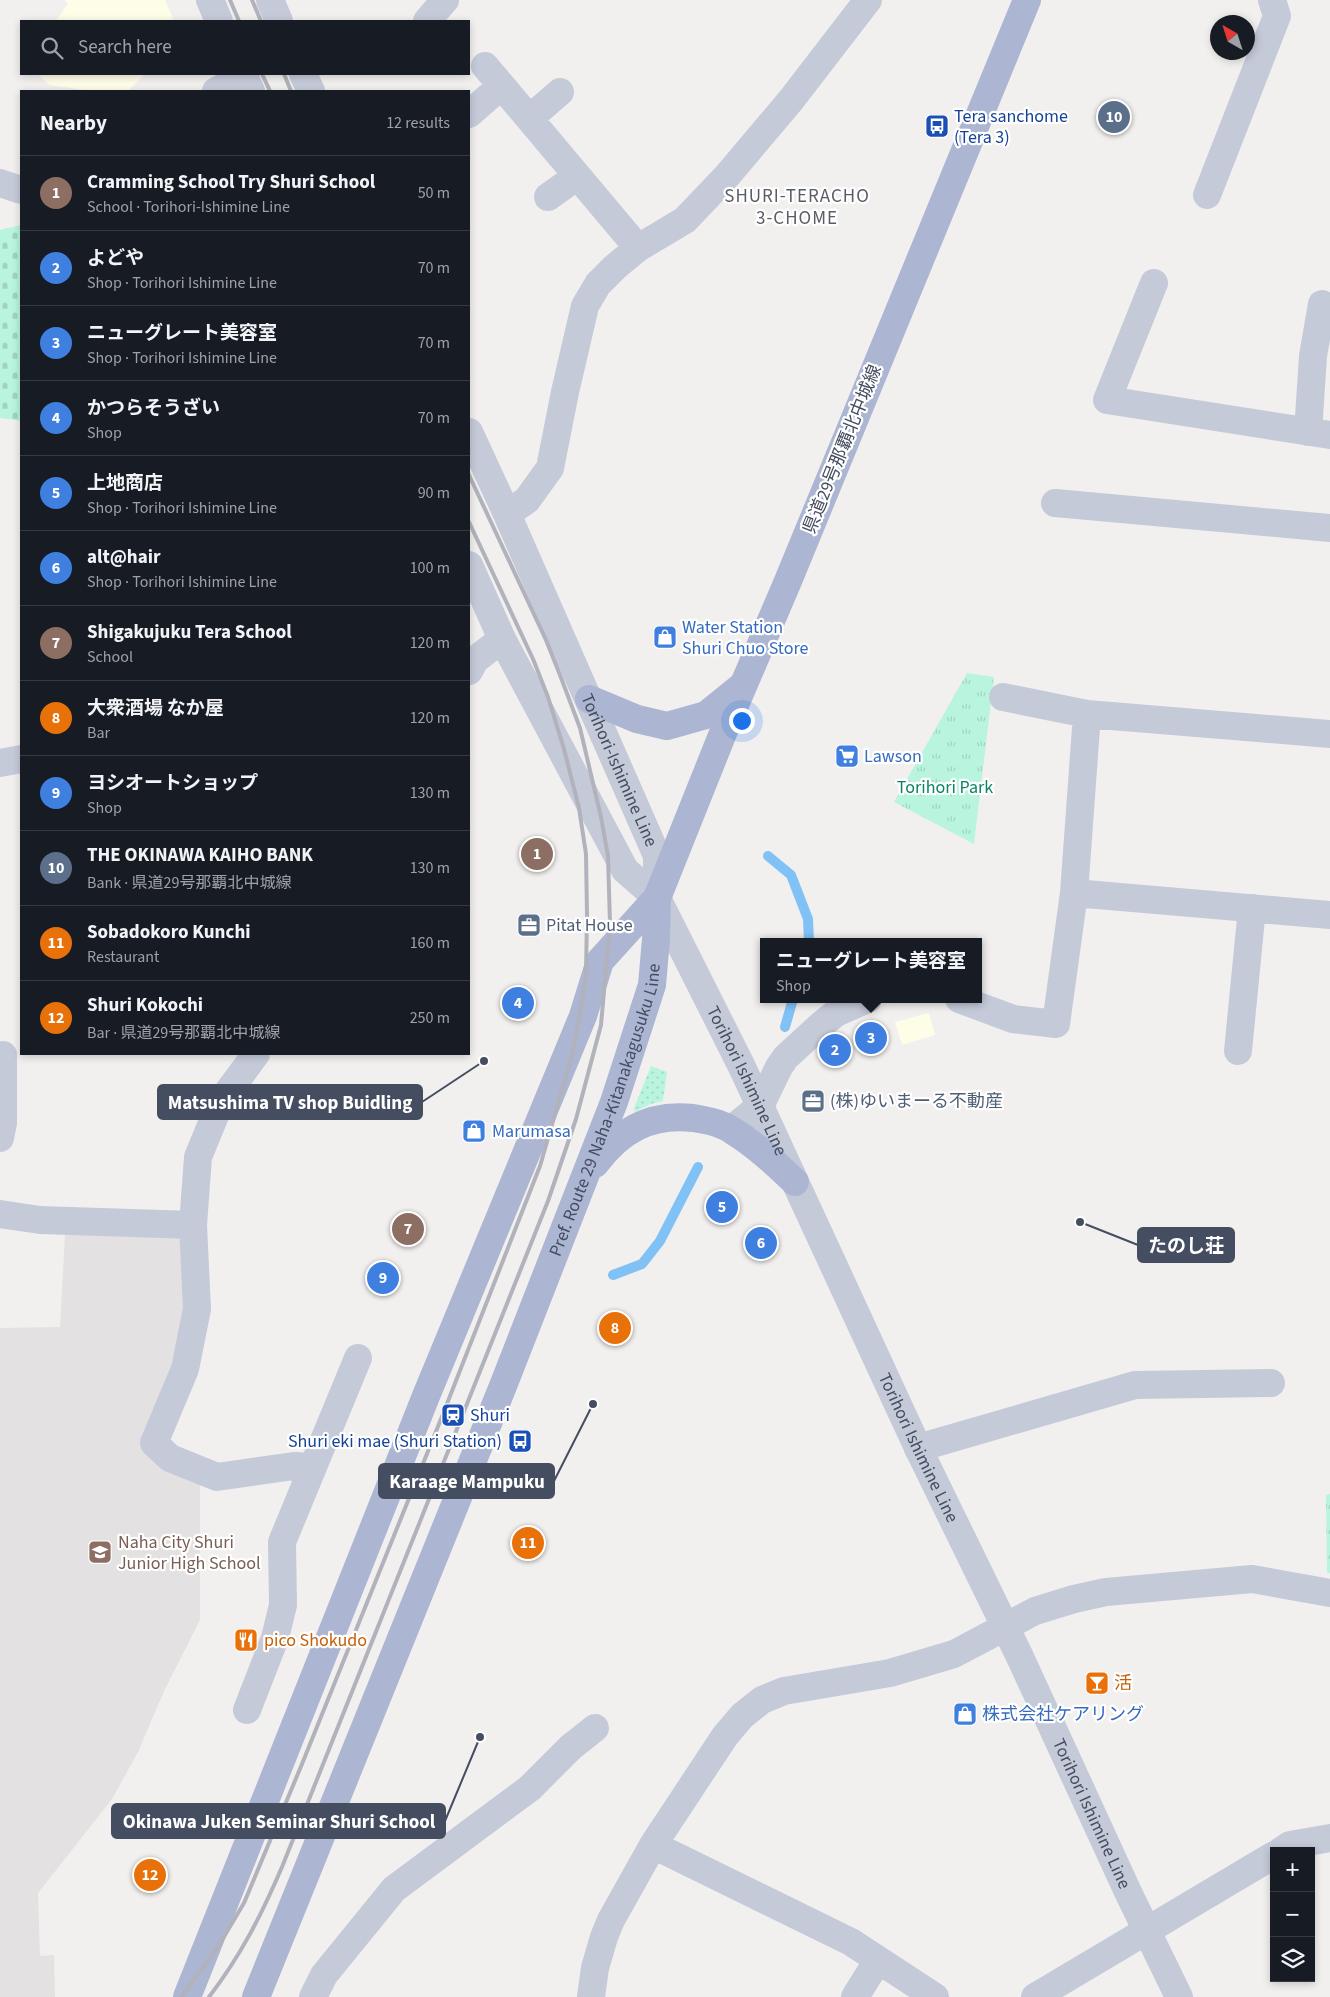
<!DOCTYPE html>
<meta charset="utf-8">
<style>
body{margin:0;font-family:"Source Sans 3","Noto Sans JP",sans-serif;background:#20242c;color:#f1f3f6}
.controls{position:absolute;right:15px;bottom:15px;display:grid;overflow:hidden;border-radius:0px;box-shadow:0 2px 8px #0003}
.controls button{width:45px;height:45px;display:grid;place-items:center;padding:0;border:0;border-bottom:1px solid #363941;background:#171b24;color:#f1f3f6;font:25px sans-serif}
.compass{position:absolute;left:1210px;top:15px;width:45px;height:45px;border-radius:50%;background:#171b24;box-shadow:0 2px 8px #0003;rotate:321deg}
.you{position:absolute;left:741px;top:720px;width:18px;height:18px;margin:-12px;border:4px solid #fff;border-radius:50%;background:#1a73e8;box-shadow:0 0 0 8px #1a73e833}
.badge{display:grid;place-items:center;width:32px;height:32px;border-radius:50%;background:#869ef7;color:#fff;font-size:16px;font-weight:700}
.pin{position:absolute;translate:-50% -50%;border:2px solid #fff;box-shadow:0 1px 5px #0006}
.popup{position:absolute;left:760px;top:938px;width:222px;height:65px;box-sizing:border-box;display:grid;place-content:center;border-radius:0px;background:#171b24;filter:drop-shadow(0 1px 4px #0005);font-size:16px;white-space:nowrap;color:#9ea1a6}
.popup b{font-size:19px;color:#f1f3f6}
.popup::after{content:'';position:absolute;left:50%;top:100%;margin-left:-10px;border:10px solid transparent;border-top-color:#171b24}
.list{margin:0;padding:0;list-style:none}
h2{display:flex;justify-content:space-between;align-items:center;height:65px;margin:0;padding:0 20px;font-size:21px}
h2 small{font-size:16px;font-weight:400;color:#9ea1a6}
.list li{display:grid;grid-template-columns:32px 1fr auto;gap:15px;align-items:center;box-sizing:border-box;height:75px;padding:0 20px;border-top:1px solid #363941}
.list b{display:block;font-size:19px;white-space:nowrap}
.list p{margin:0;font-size:16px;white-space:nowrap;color:#9ea1a6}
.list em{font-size:16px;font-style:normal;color:#9ea1a6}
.icon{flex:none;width:28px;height:28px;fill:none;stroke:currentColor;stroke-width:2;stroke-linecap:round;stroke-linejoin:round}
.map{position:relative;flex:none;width:1330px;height:1997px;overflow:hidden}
.search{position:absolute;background:#171b24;box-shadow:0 2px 8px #0003;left:20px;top:20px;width:450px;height:55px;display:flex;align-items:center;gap:12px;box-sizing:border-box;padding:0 18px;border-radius:0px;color:#9ea1a6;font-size:19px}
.panel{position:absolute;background:#171b24;box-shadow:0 2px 8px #0003;left:20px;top:90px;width:450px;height:965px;border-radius:0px}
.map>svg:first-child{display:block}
.commercial{fill:#fefde8}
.education{fill:#e3e1e1}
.grass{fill:url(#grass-dots)}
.cemetery{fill:url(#cemetery-stones)}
.park{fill:url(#park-tufts)}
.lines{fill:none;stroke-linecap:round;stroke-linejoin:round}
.stream{stroke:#81c2f6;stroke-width:10}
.minor{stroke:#c5cad9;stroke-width:28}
.tertiary{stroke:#c5cad9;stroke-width:28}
.primary{stroke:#acb6d2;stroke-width:28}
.rail{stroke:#b1b2bb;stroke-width:4}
.labels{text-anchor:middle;stroke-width:4.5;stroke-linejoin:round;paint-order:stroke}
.transit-label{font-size:18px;fill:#164399;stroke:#fff;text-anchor:start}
.street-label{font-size:18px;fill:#454d60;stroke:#fff}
.shop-label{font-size:18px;fill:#366cbe;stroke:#fff;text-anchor:start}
.park-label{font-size:18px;fill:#0c8565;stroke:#fff}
.service-label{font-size:18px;fill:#4e5e75;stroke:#fff;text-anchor:start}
.education-label{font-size:18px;fill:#785e54;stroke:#fff;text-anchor:start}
.food-label{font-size:18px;fill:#c56008;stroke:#fff;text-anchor:start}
.neighbourhood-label{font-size:19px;letter-spacing:1px;fill:#5b5d66;stroke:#fff}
.leader{fill:none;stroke:#454d60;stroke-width:2}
.callout-dot{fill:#454d60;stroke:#fff;stroke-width:2}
.callout{fill:#454d60;stroke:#454d60;stroke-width:2}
.callout-label{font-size:19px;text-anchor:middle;font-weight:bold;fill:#fff}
</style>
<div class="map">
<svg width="1330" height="1997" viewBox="0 0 1330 1997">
<defs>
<pattern id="grass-dots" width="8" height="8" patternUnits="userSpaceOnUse" patternTransform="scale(1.25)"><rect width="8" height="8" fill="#b9f5de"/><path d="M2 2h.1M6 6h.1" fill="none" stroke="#a0d4c1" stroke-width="1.8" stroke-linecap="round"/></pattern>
<pattern id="cemetery-stones" width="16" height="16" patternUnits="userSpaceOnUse" patternTransform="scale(1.25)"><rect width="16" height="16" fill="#b9f5de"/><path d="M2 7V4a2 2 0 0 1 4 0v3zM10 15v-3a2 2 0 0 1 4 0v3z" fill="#a0d4c1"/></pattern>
<pattern id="park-tufts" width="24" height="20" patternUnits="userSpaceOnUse" patternTransform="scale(1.25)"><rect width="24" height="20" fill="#b9f5de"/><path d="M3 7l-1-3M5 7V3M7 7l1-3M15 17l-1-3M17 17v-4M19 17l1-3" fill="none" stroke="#a0d4c1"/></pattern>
</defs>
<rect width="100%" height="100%" fill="#f2f0ef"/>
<path class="commercial" d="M 64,0 L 165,0 L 174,21 L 56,21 L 68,3 Z
M 37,74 L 145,74 L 128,91 L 92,91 L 50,85 Z
M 929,1013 L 935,1035 L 902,1045 L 895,1022 Z"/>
<path class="education" d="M 65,1234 L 182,1238 L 190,1313 L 146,1451 L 200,1483 L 200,1620 L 164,1691 L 138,1752 L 112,1799 L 38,1893 L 40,1956 L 54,1955 L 55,1997 L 0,1997 L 0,1328 L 60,1327 Z"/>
<path class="grass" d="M 651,1066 L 667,1072 L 663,1101 L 651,1104 L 634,1112 L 634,1108 Z"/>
<path class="cemetery" d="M 21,225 L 21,421 L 0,418 L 0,230 Z"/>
<path class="park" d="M 967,673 L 994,677 L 974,844 L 894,802 Z
M 1330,1494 L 1330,1573 L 1327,1573 L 1326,1495 Z"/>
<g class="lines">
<path class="stream" d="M 768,856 L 791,875 L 808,919 L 809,942
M 785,1027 L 793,999
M 613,1275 L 642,1264 L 660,1241 L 698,1167"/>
<path class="minor" d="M 427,21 L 445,0
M 485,66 L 638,248
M 216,91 L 244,76
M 469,114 L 501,86
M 530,118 L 560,92
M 0,183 L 21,190
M 1207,195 L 1277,16 L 1272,0
M 548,197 L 576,177
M 1154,283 L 1107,400 L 1330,435
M 1308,432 L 1313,356 L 1322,304
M 1055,503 L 1330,528
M 507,514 L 527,500 L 550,468 L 565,392 L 585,306 L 598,284 L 615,267 L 638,248 L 685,220 L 726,177 L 791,100 L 868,0
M 469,671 L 475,660 L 502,639
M 1003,697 L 1087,714
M 0,763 L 21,759
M 1074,893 L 1330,915
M 959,999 L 1013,1019 L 1056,1024 L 1074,893 L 1087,714 L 1330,734
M 1238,1051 L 1252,908
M 256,1054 L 221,1101 L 198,1157 L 193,1225 L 197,1309 L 185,1369 L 154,1443 L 170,1458 L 217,1477 L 294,1466 L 312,1467
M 732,1129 L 760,1106 L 779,1067 L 786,1057 L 821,1025 L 836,1013 L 868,999
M 0,1138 L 3,1123 L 3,1055
M 0,1214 L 40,1220 L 193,1225
M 918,1448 L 1135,1385 L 1271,1383
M 247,1710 L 275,1638 L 283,1605 L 282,1542 L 358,1358
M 653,1845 L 851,1942 L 935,1997
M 1281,1851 L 1290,1845 L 1330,1838
M 313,1997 L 324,1975 L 394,1889 L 530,1788 L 571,1747 L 595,1728
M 591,1997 L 595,1968 L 604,1937 L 611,1920 L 653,1845 L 725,1736 L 742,1716 L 762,1700 L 784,1691 L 890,1673 L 954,1654 L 1035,1611 L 1074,1599 L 1106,1592 L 1252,1579 L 1330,1593
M 855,1997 L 878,1960
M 1035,1997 L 1274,1855"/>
<g class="tertiary">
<path d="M 210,0 L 219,21"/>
<path d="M 270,0 L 279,21"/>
<path d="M 243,74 L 251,91"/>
<path d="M 303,74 L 311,91"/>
<path id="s1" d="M 469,432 L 507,514 L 657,856 L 657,898"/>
<path id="s2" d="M 469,565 L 502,639 L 625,870 L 657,898 L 742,1067 L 918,1448 L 1020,1657 L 1128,1892 L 1179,1997"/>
</g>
<g class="primary">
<path d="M 589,699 L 637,719 L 667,726 L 706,715 L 743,685"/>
<path d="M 595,1164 C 620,1130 651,1113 693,1118 C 707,1120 722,1123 733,1131 C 756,1145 776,1164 795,1182"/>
<path d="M 187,1997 L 426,1396 L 583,1016 L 600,961 L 657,898 L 723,733 L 788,581 L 1027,0"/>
<path id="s3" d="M 256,1997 L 503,1386 L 614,1102 L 652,985 L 656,939 L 657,898"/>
</g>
<path class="rail" d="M 230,0 L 239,21
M 252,0 L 261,21
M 262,74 L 270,91
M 284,74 L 291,91
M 181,1997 L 216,1950 L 244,1903 L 302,1764 L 443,1414 L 540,1166 L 572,1055 L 580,1014 L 586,973 L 587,915 L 586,854 L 579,808 L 564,749 L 548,697 L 533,659 L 469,522
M 209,1997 C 241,1955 261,1916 282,1867 L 548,1201 L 576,1119 L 601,1025 L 610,924 L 608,856 L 601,817 L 580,728 L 560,675 L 546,640 L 469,475"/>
</g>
<defs>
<g id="bus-square" transform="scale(1.25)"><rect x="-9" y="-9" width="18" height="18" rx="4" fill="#1a4fb4" stroke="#fff"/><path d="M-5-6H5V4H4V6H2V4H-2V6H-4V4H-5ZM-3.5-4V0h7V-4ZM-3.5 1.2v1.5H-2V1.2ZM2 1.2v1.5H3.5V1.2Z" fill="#fff"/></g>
<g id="shop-square" transform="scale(1.25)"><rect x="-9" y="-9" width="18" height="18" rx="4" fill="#3f7fe0" stroke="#fff"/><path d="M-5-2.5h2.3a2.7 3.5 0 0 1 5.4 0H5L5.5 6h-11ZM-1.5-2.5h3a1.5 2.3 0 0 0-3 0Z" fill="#fff"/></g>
<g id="supermarket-square" transform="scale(1.25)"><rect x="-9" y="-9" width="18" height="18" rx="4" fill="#3f7fe0" stroke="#fff"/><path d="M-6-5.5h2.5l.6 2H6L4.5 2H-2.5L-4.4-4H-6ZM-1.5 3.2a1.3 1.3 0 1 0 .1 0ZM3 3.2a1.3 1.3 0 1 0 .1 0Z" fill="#fff"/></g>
<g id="office-square" transform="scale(1.25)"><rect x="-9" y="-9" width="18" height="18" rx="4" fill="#5c6f8a" stroke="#fff"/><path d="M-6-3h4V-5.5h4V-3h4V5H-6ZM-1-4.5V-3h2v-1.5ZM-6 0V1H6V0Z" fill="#fff"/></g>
<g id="station-square" transform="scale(1.25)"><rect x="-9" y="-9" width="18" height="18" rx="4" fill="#1a4fb4" stroke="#fff"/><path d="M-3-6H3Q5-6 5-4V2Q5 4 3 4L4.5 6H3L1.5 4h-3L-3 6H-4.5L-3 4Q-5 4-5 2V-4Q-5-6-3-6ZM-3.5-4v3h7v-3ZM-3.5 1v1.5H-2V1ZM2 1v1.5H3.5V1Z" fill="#fff"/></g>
<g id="school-square" transform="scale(1.25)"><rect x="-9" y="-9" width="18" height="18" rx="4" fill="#8d6e63" stroke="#fff"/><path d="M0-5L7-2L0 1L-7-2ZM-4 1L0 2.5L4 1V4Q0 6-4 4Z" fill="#fff"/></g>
<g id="restaurant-square" transform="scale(1.25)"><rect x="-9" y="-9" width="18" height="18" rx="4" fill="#e8710a" stroke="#fff"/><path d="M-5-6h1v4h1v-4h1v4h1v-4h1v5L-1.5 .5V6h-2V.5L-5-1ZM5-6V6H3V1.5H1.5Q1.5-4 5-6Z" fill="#fff"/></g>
<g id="bar-square" transform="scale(1.25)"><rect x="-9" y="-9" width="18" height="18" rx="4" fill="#e8710a" stroke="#fff"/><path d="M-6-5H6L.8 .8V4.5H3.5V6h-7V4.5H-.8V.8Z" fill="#fff"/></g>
</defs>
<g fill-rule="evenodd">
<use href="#bus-square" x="937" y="126"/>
<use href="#shop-square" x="665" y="637"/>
<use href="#supermarket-square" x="847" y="756"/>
<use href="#office-square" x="529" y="925"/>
<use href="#office-square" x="813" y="1101"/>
<use href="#shop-square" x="474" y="1131"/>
<use href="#station-square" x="453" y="1415"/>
<use href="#bus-square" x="520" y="1441"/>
<use href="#school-square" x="100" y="1552"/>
<use href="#restaurant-square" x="246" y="1640"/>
<use href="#bar-square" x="1097" y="1683"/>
<use href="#shop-square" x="965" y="1714"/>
</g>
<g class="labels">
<g class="transit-label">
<text x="954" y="122">Tera sanchome<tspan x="954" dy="21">(Tera 3)</tspan></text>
<text x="470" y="1421">Shuri</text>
<text x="502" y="1447" text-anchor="end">Shuri eki mae (Shuri Station)</text>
</g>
<g class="street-label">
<text transform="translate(842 449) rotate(-68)" y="6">県道29号那覇北中城線</text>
<text dy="6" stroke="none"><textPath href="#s1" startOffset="370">Torihori-Ishimine Line</textPath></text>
<text dy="6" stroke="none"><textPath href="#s2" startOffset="589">Torihori Ishimine Line</textPath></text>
<text dy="6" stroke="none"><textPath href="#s3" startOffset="954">Pref. Route 29 Naha-Kitanakagusuku Line</textPath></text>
<text dy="6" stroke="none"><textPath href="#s2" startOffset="994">Torihori Ishimine Line</textPath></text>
<text dy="6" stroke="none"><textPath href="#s2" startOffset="1399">Torihori Ishimine Line</textPath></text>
</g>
<g class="shop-label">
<text x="682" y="633">Water Station<tspan x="682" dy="21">Shuri Chuo Store</tspan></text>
<text x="864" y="762">Lawson</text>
<text x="492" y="1137">Marumasa</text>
<text x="982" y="1720">株式会社ケアリング</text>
</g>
<g class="park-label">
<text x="945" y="793">Torihori Park</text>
</g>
<g class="service-label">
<text x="546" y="931">Pitat House</text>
<text x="830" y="1107">(株)ゆいまーる不動産</text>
</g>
<g class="education-label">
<text x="118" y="1548">Naha City Shuri<tspan x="118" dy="21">Junior High School</tspan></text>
</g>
<g class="food-label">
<text x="264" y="1646">pico Shokudo</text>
<text x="1114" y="1689">活</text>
</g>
<g class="neighbourhood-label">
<text x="797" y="202">SHURI-TERACHO<tspan x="797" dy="22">3-CHOME</tspan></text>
</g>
</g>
<path class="leader" d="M484 1061L422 1102M1080 1222L1138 1245M593 1404L554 1481M480 1737L445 1821"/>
<g class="callout-dot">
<circle cx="484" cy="1061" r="5"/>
<circle cx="1080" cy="1222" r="5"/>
<circle cx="593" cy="1404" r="5"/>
<circle cx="480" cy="1737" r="5"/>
</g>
<g class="callout">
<rect x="158" y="1085" width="264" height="34" rx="5"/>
<rect x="1138" y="1228" width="96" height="34" rx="5"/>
<rect x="379" y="1464" width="175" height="34" rx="5"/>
<rect x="112" y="1804" width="333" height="34" rx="5"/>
</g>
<g class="callout-label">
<text x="290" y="1109">Matsushima TV shop Buidling</text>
<text x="1186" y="1252">たのし荘</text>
<text x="467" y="1488">Karaage Mampuku</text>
<text x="279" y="1828">Okinawa Juken Seminar Shuri School</text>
</g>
</svg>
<div class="controls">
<button>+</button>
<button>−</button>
<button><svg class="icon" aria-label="layers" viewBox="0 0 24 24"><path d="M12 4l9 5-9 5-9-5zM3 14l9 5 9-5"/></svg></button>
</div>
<svg class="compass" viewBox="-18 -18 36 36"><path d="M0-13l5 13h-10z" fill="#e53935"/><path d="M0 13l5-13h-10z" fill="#9ea1a6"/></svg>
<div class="you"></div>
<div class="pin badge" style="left:537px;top:854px;background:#8d6e63">1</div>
<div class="pin badge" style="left:835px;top:1050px;background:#3f7fe0">2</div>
<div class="pin badge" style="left:871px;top:1038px;background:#3f7fe0">3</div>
<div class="popup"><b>ニューグレート美容室</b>Shop</div>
<div class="pin badge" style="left:518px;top:1003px;background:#3f7fe0">4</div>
<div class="pin badge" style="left:722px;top:1207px;background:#3f7fe0">5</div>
<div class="pin badge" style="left:761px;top:1243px;background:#3f7fe0">6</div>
<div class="pin badge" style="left:408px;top:1229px;background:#8d6e63">7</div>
<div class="pin badge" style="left:615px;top:1328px;background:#e8710a">8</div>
<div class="pin badge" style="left:383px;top:1278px;background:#3f7fe0">9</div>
<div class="pin badge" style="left:1114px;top:117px;background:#5c6f8a">10</div>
<div class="pin badge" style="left:528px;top:1543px;background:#e8710a">11</div>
<div class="pin badge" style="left:150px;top:1875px;background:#e8710a">12</div>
<div class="search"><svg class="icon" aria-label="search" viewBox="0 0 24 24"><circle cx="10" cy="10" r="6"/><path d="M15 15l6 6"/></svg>Search here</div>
<section class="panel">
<h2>Nearby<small>12 results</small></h2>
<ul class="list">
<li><span class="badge" style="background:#8d6e63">1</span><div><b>Cramming School Try Shuri School</b><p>School · Torihori-Ishimine Line</p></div><em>50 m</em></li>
<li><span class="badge" style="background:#3f7fe0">2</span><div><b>よどや</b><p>Shop · Torihori Ishimine Line</p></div><em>70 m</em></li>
<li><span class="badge" style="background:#3f7fe0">3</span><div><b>ニューグレート美容室</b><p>Shop · Torihori Ishimine Line</p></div><em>70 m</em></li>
<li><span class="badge" style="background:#3f7fe0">4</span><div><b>かつらそうざい</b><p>Shop</p></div><em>70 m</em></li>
<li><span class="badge" style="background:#3f7fe0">5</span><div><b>上地商店</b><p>Shop · Torihori Ishimine Line</p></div><em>90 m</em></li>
<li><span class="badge" style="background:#3f7fe0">6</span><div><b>alt@hair</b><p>Shop · Torihori Ishimine Line</p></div><em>100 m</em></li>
<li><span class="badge" style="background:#8d6e63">7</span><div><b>Shigakujuku Tera School</b><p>School</p></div><em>120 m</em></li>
<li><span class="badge" style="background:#e8710a">8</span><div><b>大衆酒場 なか屋</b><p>Bar</p></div><em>120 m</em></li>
<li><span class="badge" style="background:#3f7fe0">9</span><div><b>ヨシオートショップ</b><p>Shop</p></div><em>130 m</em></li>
<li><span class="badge" style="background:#5c6f8a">10</span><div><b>THE OKINAWA KAIHO BANK</b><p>Bank · 県道29号那覇北中城線</p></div><em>130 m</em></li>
<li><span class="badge" style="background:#e8710a">11</span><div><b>Sobadokoro Kunchi</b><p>Restaurant</p></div><em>160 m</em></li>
<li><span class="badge" style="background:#e8710a">12</span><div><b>Shuri Kokochi</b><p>Bar · 県道29号那覇北中城線</p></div><em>250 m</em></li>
</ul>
</section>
</div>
